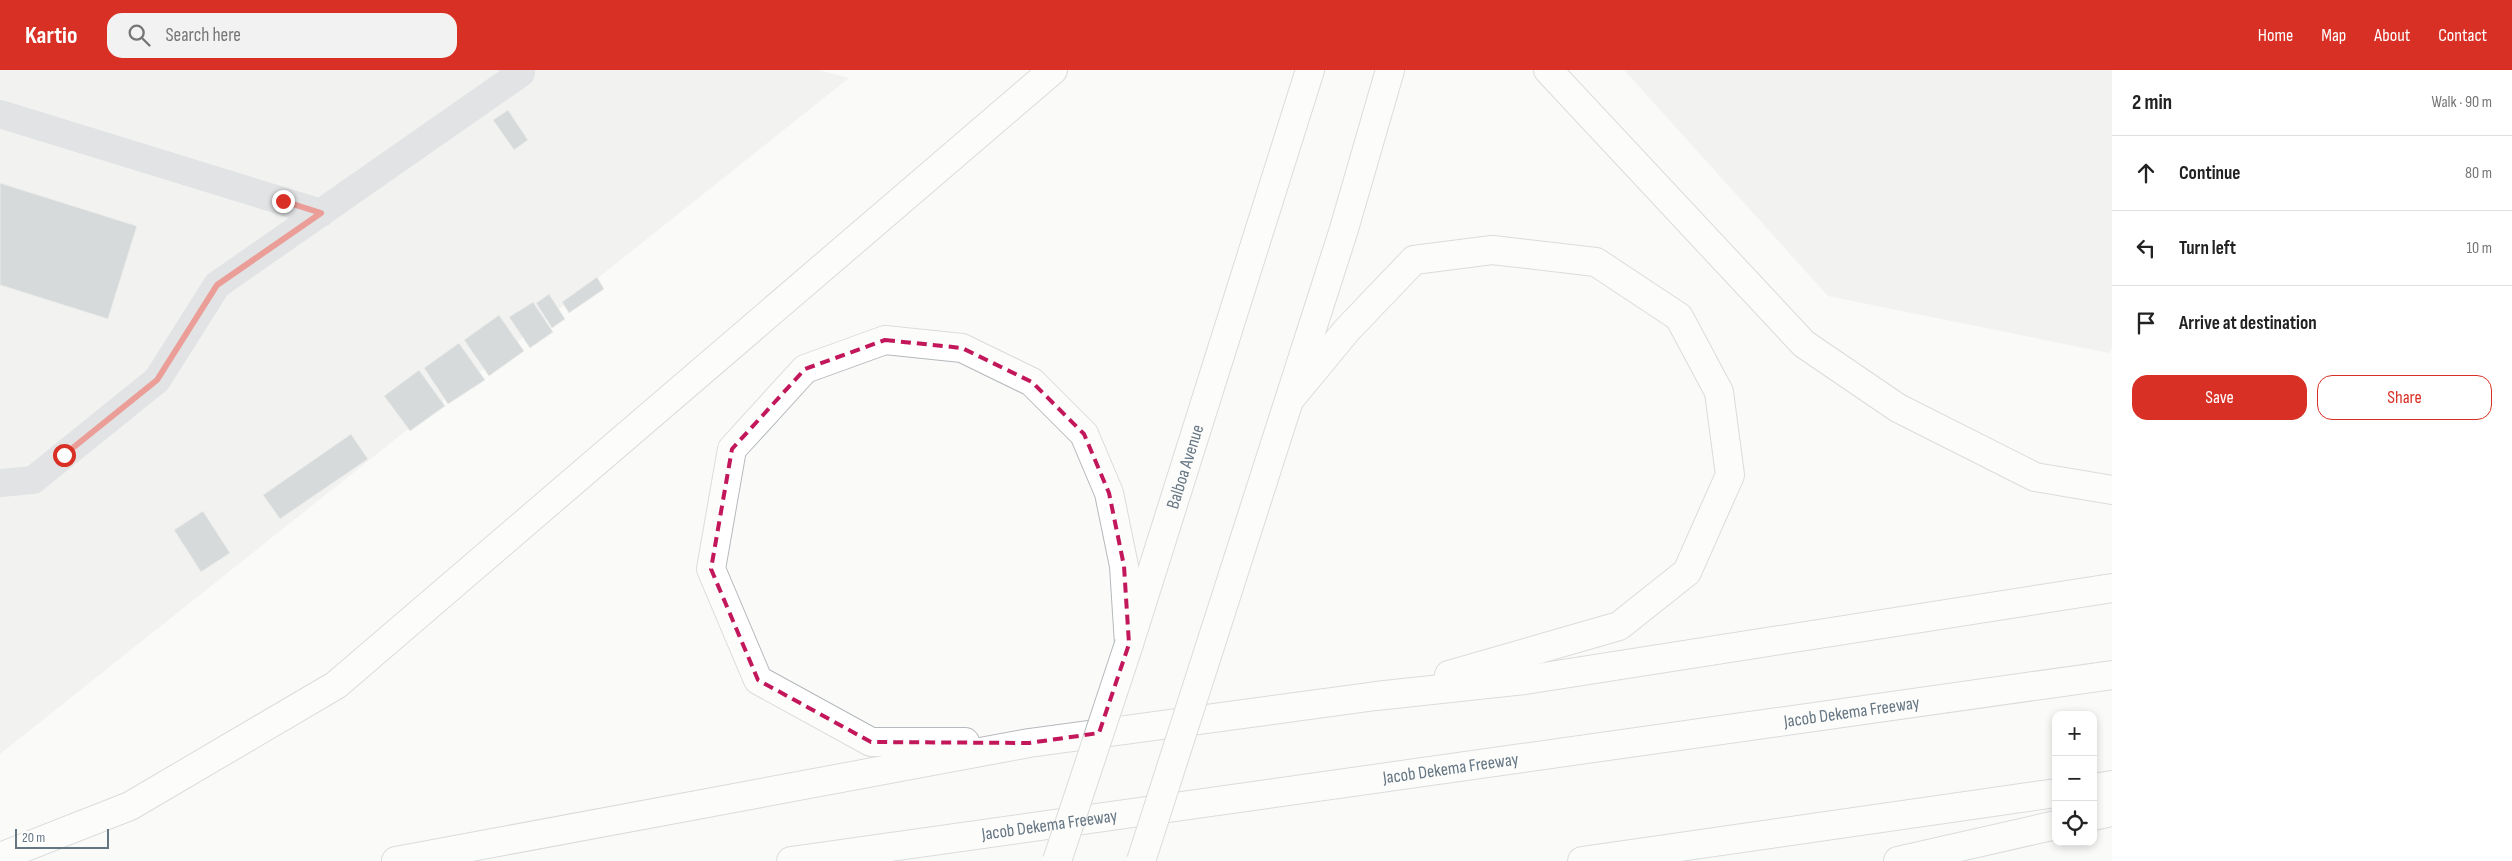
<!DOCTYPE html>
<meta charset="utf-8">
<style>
body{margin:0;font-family:"Sofia Sans Condensed",sans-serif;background:#f2f2f2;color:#222}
.controls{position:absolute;right:15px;bottom:15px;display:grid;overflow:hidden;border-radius:10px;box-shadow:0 2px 8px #0003}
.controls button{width:45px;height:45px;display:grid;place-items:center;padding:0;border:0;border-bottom:1px solid #e0e0e0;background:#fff;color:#222;font:25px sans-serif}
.scale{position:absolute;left:15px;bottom:12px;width:94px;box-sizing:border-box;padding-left:5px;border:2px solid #657683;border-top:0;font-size:14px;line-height:18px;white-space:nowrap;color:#657683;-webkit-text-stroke:4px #fff;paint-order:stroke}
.stop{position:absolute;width:15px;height:15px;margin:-11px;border:4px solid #d93025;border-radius:50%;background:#fff}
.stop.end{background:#d93025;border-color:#fff;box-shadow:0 1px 5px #0008}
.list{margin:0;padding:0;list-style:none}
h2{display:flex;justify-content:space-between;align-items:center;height:65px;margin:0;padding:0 20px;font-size:21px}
h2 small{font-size:16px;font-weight:400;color:#767676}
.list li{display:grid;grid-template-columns:32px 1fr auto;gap:15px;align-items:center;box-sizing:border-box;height:75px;padding:0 20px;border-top:1px solid #e0e0e0}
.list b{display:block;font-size:19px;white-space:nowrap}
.list em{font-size:16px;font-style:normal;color:#767676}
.actions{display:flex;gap:10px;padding:15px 20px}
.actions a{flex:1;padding:11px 0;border:1px solid #d93025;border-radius:15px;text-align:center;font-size:18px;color:#d93025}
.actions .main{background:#d93025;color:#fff}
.icon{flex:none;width:28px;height:28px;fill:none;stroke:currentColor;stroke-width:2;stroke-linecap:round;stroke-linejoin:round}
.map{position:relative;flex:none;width:2112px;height:791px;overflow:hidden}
header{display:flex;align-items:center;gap:30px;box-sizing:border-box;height:70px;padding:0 25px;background:#d93025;color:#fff}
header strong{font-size:24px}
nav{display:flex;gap:28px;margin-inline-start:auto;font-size:18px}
.search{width:350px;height:45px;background:#f2f2f2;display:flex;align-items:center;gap:12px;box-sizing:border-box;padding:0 18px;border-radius:15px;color:#767676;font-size:19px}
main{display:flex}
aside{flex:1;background:#fff}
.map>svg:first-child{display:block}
.built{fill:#e8e9e9}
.building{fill:#aab3b9;stroke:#dcdcda}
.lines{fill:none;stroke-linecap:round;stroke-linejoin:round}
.major-casing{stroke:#b5babe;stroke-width:30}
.highway-casing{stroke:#b4b9bd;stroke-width:30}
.minor{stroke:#c3c8cc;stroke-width:28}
.major{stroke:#fff;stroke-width:28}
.highway{stroke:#fff;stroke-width:28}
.major-bridge-casing{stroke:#b5babe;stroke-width:30;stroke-linecap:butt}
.major-bridge{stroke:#fff;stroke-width:28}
.route{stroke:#d93025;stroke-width:6}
.marked{fill:none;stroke:#c2185b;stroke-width:4;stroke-dasharray:10 6;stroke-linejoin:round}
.labels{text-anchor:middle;stroke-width:5;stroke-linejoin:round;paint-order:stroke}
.street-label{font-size:18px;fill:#657683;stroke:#fff}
</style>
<header>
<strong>Kartio</strong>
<div class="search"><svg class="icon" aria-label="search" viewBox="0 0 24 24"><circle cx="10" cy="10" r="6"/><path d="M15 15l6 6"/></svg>Search here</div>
<nav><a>Home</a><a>Map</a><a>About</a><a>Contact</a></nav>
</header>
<main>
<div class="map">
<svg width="2112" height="791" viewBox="0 0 2112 791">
<rect width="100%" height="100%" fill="#fafaf8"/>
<path class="built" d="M 0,0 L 819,0 L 849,8 L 0,684 Z
M 1624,0 L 2112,0 L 2112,278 L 2109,283 L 1828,226 Z"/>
<path class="building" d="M 508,40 L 528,70 L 514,80 L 493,50 Z
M 0,113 L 137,156 L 108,249 L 0,215 Z
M 597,207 L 604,219 L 569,243 L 562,232 Z
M 549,224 L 565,249 L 552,258 L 536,233 Z
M 533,232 L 553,262 L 530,278 L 509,247 Z
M 499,245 L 524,281 L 489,306 L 464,270 Z
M 459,273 L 485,310 L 448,334 L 424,298 Z
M 419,300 L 445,336 L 410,361 L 384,326 Z
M 351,364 L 368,389 L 280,449 L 263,425 Z
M 203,441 L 230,483 L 201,502 L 174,460 Z"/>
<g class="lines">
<g class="major-casing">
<g id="major">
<path d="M 1213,567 L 1344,159 L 1390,0"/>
<path id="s1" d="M 1129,574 L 1310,0"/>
</g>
</g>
<g class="highway-casing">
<g id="highway">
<path d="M 1548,0 L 1804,274 L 1898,338 L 2035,407 L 2112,420"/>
<path d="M 1290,329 L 1347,260 L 1414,190 L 1492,180 L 1596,192 L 1679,247 L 1719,322 L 1730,405 L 1687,502 L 1619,556 L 1449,605"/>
<path d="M 965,672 L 871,672 L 758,610 L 711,499 L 732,379 L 805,299 L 885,270 L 962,278 L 1032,312 L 1084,364 L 1109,423 L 1124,496 L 1129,574"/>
<path d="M 2093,718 L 2112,715"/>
<path d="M 2093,746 L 2112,742"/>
<path d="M 0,787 L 130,736 L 336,615 L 1053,0"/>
<path d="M 396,791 L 1029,673 L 1376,626 L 1525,610 L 2112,518"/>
<path id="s2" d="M 791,791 L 2112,605"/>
<path d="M 1582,791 L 2056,723"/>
<path d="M 1898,791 L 2056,755"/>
</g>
</g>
<path class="minor" d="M 0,44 L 321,143
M 0,413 L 33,410 L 157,310 L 217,215 L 521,3"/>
<use href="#major" class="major"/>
<use href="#highway" class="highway"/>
<g class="major-bridge-casing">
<path id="major-bridge" d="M 1057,791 L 1129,574
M 1141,791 L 1213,567"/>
</g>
<use href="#major-bridge" class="major-bridge"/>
</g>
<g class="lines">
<path class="route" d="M 64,385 L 157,310 L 217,215 L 321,143 L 283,131"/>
</g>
<path d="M0 0H2112V791H0ZM 885,270 L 962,278 L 1032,312 L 1084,364 L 1109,423 L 1124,496 L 1129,574 L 1099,663 L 1029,673 L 871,672 L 758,610 L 711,499 L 732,379 L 805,299 Z" fill="#fafaf8" fill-opacity=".55" fill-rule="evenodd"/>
<path class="marked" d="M 885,270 L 962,278 L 1032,312 L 1084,364 L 1109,423 L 1124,496 L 1129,574 L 1099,663 L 1029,673 L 871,672 L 758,610 L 711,499 L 732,379 L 805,299 Z"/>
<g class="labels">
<g class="street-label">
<text dy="6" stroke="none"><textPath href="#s1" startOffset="186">Balboa Avenue</textPath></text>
<text dy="6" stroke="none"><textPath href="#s2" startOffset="1071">Jacob Dekema Freeway</textPath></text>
<text dy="6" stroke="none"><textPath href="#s2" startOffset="666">Jacob Dekema Freeway</textPath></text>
<text dy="6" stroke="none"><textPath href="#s2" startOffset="261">Jacob Dekema Freeway</textPath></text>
</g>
</g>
</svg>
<div class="controls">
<button>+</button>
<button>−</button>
<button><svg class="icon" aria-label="locate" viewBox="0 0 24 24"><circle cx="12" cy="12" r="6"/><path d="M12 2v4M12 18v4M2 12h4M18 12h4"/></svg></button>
</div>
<div class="scale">20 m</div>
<div class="stop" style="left:64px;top:385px"></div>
<div class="stop end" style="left:283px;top:131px"></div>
</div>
<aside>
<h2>2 min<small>Walk · 90 m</small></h2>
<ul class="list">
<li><svg class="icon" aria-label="ahead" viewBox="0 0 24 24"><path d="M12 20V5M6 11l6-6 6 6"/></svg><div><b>Continue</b></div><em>80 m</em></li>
<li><svg class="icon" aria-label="left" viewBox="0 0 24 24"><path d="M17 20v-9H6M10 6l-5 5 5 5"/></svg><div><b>Turn left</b></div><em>10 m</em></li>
<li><svg class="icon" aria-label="arrive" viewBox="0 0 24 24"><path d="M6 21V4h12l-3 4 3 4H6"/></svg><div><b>Arrive at destination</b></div></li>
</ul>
<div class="actions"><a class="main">Save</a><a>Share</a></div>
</aside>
</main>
